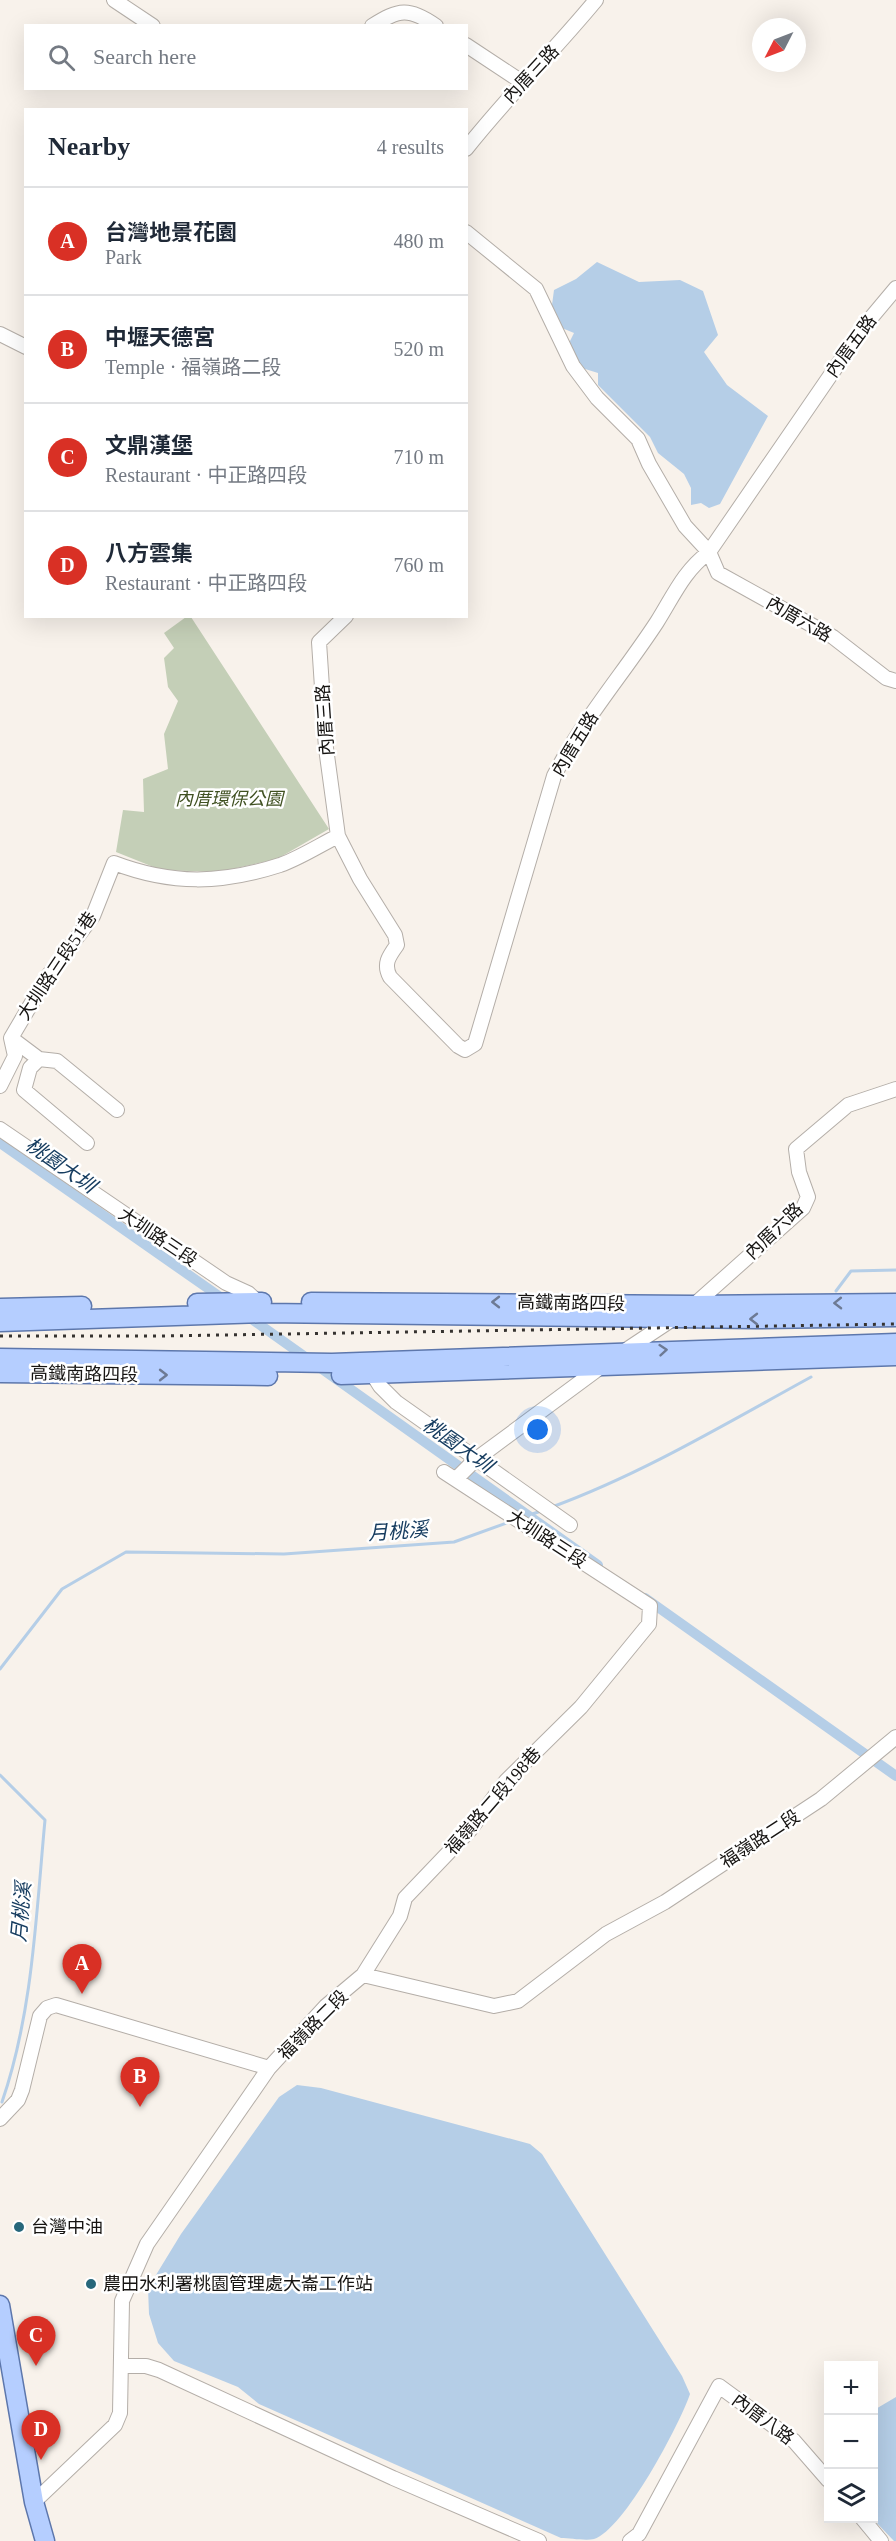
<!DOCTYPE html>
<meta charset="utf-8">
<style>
body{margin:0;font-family:"Times New Roman","Noto Sans TC",serif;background:#f6f6f7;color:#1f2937}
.controls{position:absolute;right:18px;bottom:18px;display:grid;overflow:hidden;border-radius:0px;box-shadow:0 6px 24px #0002}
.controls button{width:54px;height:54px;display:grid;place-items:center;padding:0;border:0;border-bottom:2px solid #e0e1e3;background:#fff;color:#1f2937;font:30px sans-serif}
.compass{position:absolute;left:752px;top:18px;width:54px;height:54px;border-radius:50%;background:#fff;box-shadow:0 6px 24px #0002;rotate:228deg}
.you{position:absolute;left:538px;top:1430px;width:21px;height:21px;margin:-15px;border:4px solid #fff;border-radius:50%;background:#1a73e8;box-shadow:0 0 0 9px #1a73e833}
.badge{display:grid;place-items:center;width:39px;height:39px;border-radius:50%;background:#d93025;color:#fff;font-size:20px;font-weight:700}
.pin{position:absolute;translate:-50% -50px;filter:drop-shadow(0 2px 3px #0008)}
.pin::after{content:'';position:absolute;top:32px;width:21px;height:18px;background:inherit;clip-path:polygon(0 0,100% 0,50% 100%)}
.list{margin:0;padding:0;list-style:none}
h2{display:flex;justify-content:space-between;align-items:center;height:78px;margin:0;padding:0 24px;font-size:26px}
h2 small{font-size:20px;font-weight:400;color:#747a83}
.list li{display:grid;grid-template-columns:39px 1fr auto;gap:18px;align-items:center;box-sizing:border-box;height:108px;padding:0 24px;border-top:2px solid #e0e1e3}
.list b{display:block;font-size:22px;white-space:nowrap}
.list p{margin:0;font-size:20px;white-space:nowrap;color:#747a83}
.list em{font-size:20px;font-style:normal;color:#747a83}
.icon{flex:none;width:33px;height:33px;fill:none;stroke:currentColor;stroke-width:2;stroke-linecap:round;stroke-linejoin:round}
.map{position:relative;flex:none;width:896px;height:2541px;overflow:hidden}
.search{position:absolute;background:#fff;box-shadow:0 6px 24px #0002;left:24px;top:24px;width:444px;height:66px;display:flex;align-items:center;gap:15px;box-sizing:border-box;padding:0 21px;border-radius:0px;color:#747a83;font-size:22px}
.panel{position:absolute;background:#fff;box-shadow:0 6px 24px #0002;left:24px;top:108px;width:444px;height:510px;border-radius:0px}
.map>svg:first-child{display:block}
.park{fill:#c4cfb7}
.water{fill:#b5cee7}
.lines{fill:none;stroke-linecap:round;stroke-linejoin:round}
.stream{stroke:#b5cee7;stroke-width:3}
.canal{stroke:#b5cee7;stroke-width:10}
.minor-casing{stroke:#b4aea8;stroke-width:16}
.major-casing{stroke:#5d77ac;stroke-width:21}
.minor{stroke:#fff;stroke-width:14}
.major{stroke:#b5ceff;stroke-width:18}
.rail{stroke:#363330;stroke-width:3;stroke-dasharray:3 6;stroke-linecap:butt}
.oneway{stroke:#6d7a94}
.poi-dot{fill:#27677b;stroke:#fff;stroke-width:2}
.labels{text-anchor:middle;stroke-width:5;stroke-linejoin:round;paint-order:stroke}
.street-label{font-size:18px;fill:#161412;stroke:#fff}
.park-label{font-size:18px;font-style:italic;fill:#405122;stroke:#fff}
.poi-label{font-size:18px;fill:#161412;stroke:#fff;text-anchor:start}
.water-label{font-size:20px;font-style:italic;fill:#173d60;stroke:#fff}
</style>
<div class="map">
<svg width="896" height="2541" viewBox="0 0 896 2541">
<rect width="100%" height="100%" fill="#f8f2eb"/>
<path class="park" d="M 186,617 L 191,617 L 329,829 L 277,859 L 218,872 L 161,870 L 116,852 L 123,810 L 144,812 L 143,779 L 168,769 L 164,734 L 178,701 L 168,687 L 164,658 L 174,648 L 164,633 Z"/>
<path class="water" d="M 597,262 L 639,282 L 680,280 L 703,291 L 718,335 L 704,352 L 727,385 L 768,416 L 720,504 L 709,508 L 701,503 L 691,505 L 691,488 L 684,474 L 658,453 L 650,437 L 598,385 L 598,373 L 582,368 L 565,351 L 574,333 L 562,328 L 552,305 L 554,290 L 576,279 Z
M 297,2085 L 321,2088 L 530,2144 L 542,2154 L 682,2376 L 690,2394 C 680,2424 624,2530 594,2539 C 585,2541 570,2538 561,2538 L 259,2404 L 238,2387 L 174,2361 L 158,2343 L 149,2314 L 148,2288 L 181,2234 L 279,2097 Z
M 896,2397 L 896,2541 L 894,2541 L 873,2519 L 874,2410 Z"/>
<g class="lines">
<path class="stream" d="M 836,1291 L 851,1271 L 896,1270
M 552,1507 C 642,1474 727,1423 811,1377
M 521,1518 L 541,1511
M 0,1669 L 62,1589 L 126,1552 L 284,1554 L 454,1542 L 512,1521
M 0,1775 L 45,1820 C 36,1915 33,2012 2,2102"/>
<path class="canal" d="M 0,1143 L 226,1301
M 246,1315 L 598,1565
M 645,1598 L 896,1776"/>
<g class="minor-casing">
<path id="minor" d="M 114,0 L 153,26
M 372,26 C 399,9 409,7 436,26
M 466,45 L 522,82
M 466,149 C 507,97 554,51 596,0
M 466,232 L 536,289 L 573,366 L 597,398 L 638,439 L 649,464 L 685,526 L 709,552 L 718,573 L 833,637 L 886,678 L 896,681
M 0,334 L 26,347
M 346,616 L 319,642 L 326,748 L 338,836 L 360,879 L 395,935 L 397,945 C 389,956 383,964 390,977 L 458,1046 L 465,1050 L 475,1044 L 554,776 C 582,721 623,674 657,622 C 674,595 683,572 709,552 L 865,325 L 896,288
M 11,1038 L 39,1059 L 57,1061 L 117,1110
M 39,1059 L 30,1068 L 24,1090 L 87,1143
M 0,1086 L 15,1056 L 11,1038 L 47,977 L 93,916 L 114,863 C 172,885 221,884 280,865 C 300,858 320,845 338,836
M 0,1129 L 226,1283 L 248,1293 L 258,1302
M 623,1352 L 694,1305 L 803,1208 L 808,1197 L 799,1172 L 796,1149 L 848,1105 L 896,1089
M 373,1375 L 380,1386 L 396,1402 L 570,1525
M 456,1479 L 475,1460 L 602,1366
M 363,1975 L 400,1916 L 405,1898 L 470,1830 L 506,1781 L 581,1707 L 649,1624 L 650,1606 L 444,1472
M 0,2119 L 18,2100 L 22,2090 L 40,2016 L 47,2008 L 56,2005 L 269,2068
M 122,2366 L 146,2366 L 159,2370 L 393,2478 L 539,2541
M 34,2502 L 115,2425 L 120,2413 L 122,2301 L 147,2244 L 269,2068 L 326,2006 L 363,1975 L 494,2006 L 518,2001 L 606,1934 L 665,1902 L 821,1799 L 896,1737
M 862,2518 L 881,2541
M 630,2541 L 639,2534 L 719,2386 L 794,2441 L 828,2480"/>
</g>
<g class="major-casing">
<path id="major" d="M 311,1302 L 694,1305 L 896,1303
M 197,1303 L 262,1302
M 0,1308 L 82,1306
M 0,1322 L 265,1313 L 756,1319 L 896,1317
M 0,1358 L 332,1363 L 896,1343
M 0,1373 L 268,1376
M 341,1375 L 896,1356
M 0,2305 L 34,2502 L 45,2541"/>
</g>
<use href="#minor" class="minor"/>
<use href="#major" class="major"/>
<path class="rail" d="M 0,1336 L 161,1336 L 896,1324"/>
</g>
<defs><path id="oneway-chevron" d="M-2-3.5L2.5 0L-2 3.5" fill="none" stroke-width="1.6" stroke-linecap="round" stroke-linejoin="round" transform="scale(1.5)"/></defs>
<g class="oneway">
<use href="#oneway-chevron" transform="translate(496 1302) rotate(-180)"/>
<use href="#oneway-chevron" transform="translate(838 1303) rotate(179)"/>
<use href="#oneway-chevron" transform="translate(754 1319) rotate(-180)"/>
<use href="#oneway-chevron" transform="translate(663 1350) rotate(-5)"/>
<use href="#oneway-chevron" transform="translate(163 1375)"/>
</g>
<g class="poi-dot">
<circle cx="19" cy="2227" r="6"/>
<circle cx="91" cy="2284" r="6"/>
</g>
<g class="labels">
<g class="street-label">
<text transform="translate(531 74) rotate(-47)" y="6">內厝三路</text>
<text transform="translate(851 346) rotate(-54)" y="6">內厝五路</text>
<text transform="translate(799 619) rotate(30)" y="6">內厝六路</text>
<text transform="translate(325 720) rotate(-94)" y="6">內厝三路</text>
<text transform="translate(575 744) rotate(-59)" y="6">內厝五路</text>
<text transform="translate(57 966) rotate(-56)" y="6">大圳路三段51巷</text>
<text transform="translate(774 1231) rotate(-44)" y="6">內厝六路</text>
<text transform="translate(158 1237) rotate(34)" y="6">大圳路三段</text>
<text transform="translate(571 1303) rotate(1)" y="6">高鐵南路四段</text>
<text transform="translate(84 1374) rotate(1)" y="6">高鐵南路四段</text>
<text transform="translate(547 1539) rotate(33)" y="6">大圳路三段</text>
<text transform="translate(493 1801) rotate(-49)" y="6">福嶺路二段198巷</text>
<text transform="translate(760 1839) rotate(-33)" y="6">福嶺路二段</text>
<text transform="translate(313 2025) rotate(-45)" y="6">福嶺路二段</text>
<text transform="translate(763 2419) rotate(37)" y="6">內厝八路</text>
</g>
<g class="park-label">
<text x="229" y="805">內厝環保公園</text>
</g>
<g class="poi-label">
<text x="31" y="2233">台灣中油</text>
<text x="103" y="2290">農田水利署桃園管理處大崙工作站</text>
</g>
<g class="water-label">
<text transform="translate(61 1165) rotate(35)" y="7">桃園大圳</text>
<text transform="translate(458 1445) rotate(35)" y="7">桃園大圳</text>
<text transform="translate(398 1531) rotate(-4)" y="7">月桃溪</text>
<text transform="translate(21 1912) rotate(-85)" y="7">月桃溪</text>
</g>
</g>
</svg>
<div class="controls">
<button>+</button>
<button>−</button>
<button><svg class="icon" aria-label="layers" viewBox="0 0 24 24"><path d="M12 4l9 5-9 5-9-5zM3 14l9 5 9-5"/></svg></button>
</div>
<svg class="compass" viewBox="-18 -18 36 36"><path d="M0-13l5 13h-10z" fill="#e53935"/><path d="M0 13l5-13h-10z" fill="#747a83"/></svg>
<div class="you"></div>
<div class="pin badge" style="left:82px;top:1994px">A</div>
<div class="pin badge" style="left:140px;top:2107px">B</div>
<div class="pin badge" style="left:36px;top:2366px">C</div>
<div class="pin badge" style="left:41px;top:2460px">D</div>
<div class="search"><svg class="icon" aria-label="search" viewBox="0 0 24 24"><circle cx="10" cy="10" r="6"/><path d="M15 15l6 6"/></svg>Search here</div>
<section class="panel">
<h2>Nearby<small>4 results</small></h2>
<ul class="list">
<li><span class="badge">A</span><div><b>台灣地景花園</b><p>Park</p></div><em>480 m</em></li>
<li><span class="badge">B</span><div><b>中壢天德宮</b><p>Temple · 福嶺路二段</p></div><em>520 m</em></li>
<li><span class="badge">C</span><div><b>文鼎漢堡</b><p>Restaurant · 中正路四段</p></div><em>710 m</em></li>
<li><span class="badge">D</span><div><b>八方雲集</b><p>Restaurant · 中正路四段</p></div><em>760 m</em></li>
</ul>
</section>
</div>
